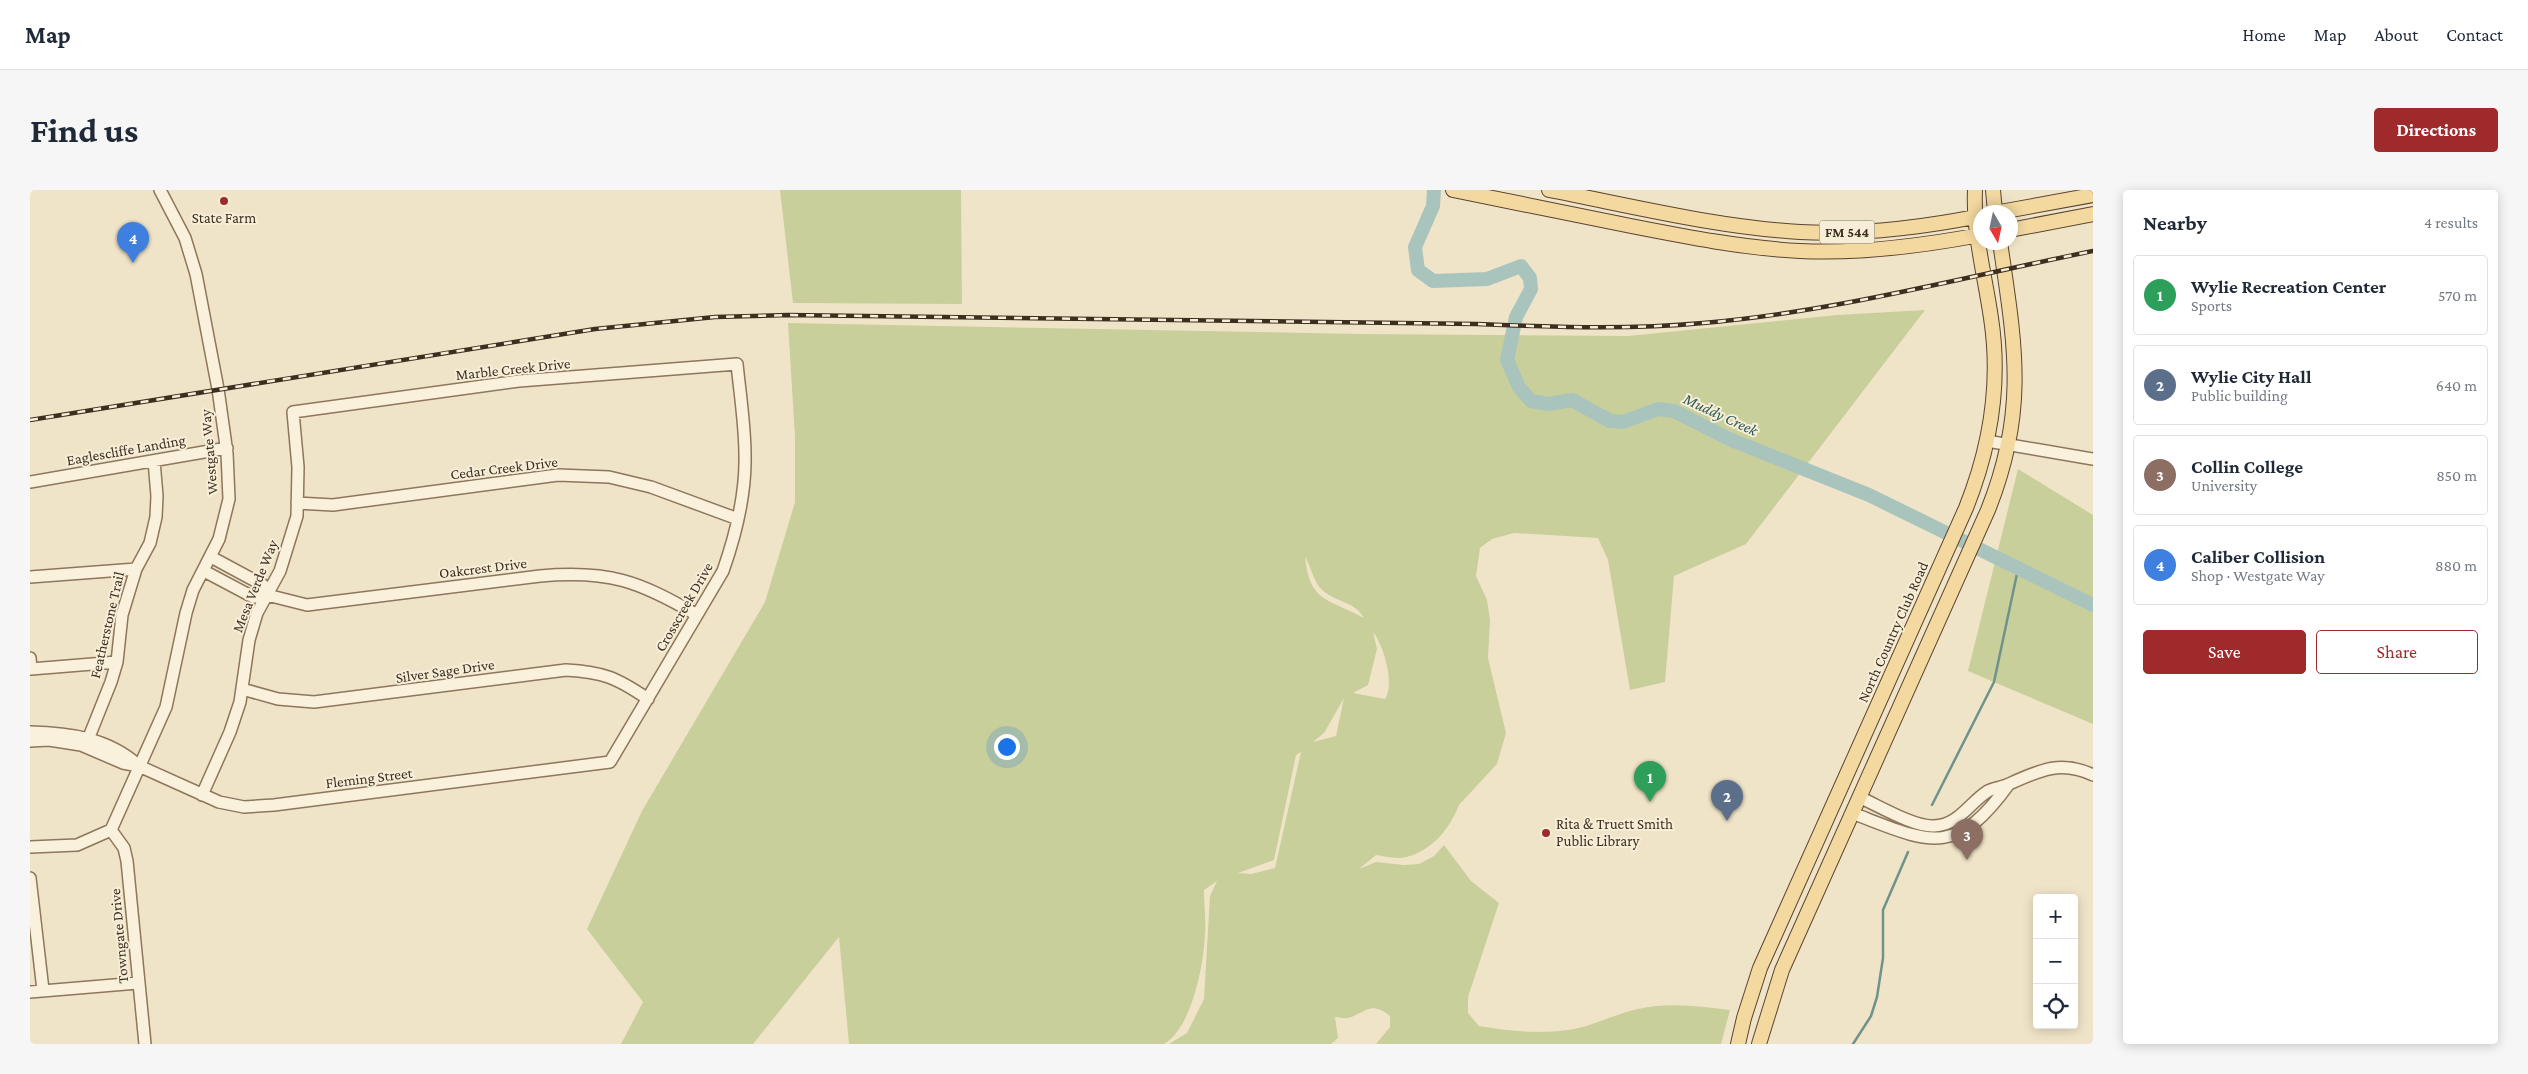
<!DOCTYPE html>
<meta charset="utf-8">
<style>
body{margin:0;font-family:"Crimson Pro",serif;background:#f6f6f7;color:#1f2937}
.controls{position:absolute;right:15px;bottom:15px;display:grid;overflow:hidden;border-radius:5px;box-shadow:0 2px 12px #0003}
.controls button{width:45px;height:45px;display:grid;place-items:center;padding:0;border:0;border-bottom:1px solid #e0e1e3;background:#fff;color:#1f2937;font:25px sans-serif}
.compass{position:absolute;left:1943px;top:15px;width:45px;height:45px;border-radius:50%;background:#fff;box-shadow:0 2px 12px #0003;rotate:171deg}
.you{position:absolute;left:976px;top:556px;width:18px;height:18px;margin:-12px;border:4px solid #fff;border-radius:50%;background:#1a73e8;box-shadow:0 0 0 8px #1a73e833}
.badge{display:grid;place-items:center;width:32px;height:32px;border-radius:50%;background:#9e2a2b;color:#fff;font-size:16px;font-weight:700}
.pin{position:absolute;translate:-50% -41px;filter:drop-shadow(0 1px 2px #0008)}
.pin::after{content:'';position:absolute;top:26px;width:18px;height:15px;background:inherit;clip-path:polygon(0 0,100% 0,50% 100%)}
.list{margin:0;padding:0;list-style:none}
h2{display:flex;justify-content:space-between;align-items:center;height:65px;margin:0;padding:0 20px;font-size:21px}
h2 small{font-size:16px;font-weight:400;color:#747a83}
.list li{display:grid;grid-template-columns:32px 1fr auto;gap:15px;align-items:center;box-sizing:border-box;height:80px;margin:0 10px 10px;padding:0 10px;border:1px solid #e0e1e3;border-radius:5px}
.list b{display:block;font-size:19px;white-space:nowrap}
.list p{margin:0;font-size:16px;white-space:nowrap;color:#747a83}
.list em{font-size:16px;font-style:normal;color:#747a83}
.actions{display:flex;gap:10px;padding:15px 20px}
.actions a{flex:1;padding:11px 0;border:1px solid #9e2a2b;border-radius:5px;text-align:center;font-size:18px;color:#9e2a2b}
.actions .main{background:#9e2a2b;color:#fff}
.icon{flex:none;width:28px;height:28px;fill:none;stroke:currentColor;stroke-width:2;stroke-linecap:round;stroke-linejoin:round}
.map{position:relative;flex:none;width:2063px;height:854px;overflow:hidden;border-radius:5px}
header{display:flex;align-items:center;gap:30px;box-sizing:border-box;height:70px;padding:0 25px;background:#fff;border-bottom:1px solid #e0e1e3}
header strong{font-size:24px}
nav{display:flex;gap:28px;margin-inline-start:auto;font-size:18px}
.intro{display:flex;align-items:center;justify-content:space-between;box-sizing:border-box;height:120px;padding:0 30px}
h1{margin:0;font-size:35px}
.button{padding:12px 22px;border-radius:5px;background:#9e2a2b;color:#fff;font-size:18px;font-weight:700}
main{display:flex;gap:30px;padding:0 30px}
aside{flex:1;background:#fff;border-radius:5px;box-shadow:0 2px 12px #0003}
.map>svg:first-child{display:block}
.green{fill:#c9cf9b;fill-rule:evenodd}
.lines{fill:none;stroke-linecap:round;stroke-linejoin:round}
.stream{stroke:#6f938a;stroke-width:2.5}
.river{stroke:#a9c4bc;stroke-width:14}
.minor-casing{stroke:#8d765c;stroke-width:14}
.major-casing{stroke:#5b4430;stroke-width:16}
.minor{stroke:#faf1dc;stroke-width:11}
.major{stroke:#f3d9a0;stroke-width:14}
.rail-casing{stroke:#3d2e20;stroke-width:4.5}
.rail{stroke:#f7eed8;stroke-width:2.5;stroke-dasharray:8;stroke-linecap:butt}
.poi-dot{fill:#9e2a2b;stroke:#f7eed8;stroke-width:2}
.labels{text-anchor:middle;stroke-width:4;stroke-linejoin:round;paint-order:stroke}
.shield{fill:#f7eed8;stroke:#756857;stroke-width:1}
.shield-label{font-size:14px;font-weight:bold;fill:#3d2e20}
.poi-label{font-size:15px;fill:#3d2e20;stroke:#f7eed8}
.street-label{font-size:15px;fill:#3d2e20;stroke:#f7eed8}
.water-label{font-size:16px;font-style:italic;fill:#2f5d5a;stroke:#f7eed8}
</style>
<header>
<strong>Map</strong>
<nav><a>Home</a><a>Map</a><a>About</a><a>Contact</a></nav>
</header>
<div class="intro"><h1>Find us</h1><a class="button">Directions</a></div>
<main>
<div class="map">
<svg width="2063" height="854" viewBox="0 0 2063 854">
<rect width="100%" height="100%" fill="#f0e4c8"/>
<path class="green" d="M 750,0 L 931,0 L 932,114 L 763,113 Z
M 1895,120 L 1716,354 L 1644,386 L 1635,492 L 1600,500 L 1578,370 L 1568,348 L 1484,343 L 1462,349 L 1450,358 L 1446,386 L 1457,410 L 1460,430 L 1458,468 L 1476,543 L 1467,574 L 1429,615 C 1419,641 1398,665 1370,668 C 1362,668 1354,666 1346,665 L 1329,679 L 1346,672 L 1374,675 L 1389,674 L 1404,666 L 1414,655 L 1441,691 L 1469,713 L 1438,807 L 1438,823 L 1449,836 C 1478,841 1509,844 1538,840 C 1562,837 1584,824 1608,819 C 1638,812 1670,816 1700,820 L 1691,854 L 1346,854 L 1360,837 L 1360,826 C 1340,810 1336,823 1318,828 C 1314,829 1309,827 1305,827 L 1308,848 L 1301,854 L 1139,854 L 1157,843 L 1174,809 L 1180,706 L 1187,691 L 1174,700 C 1174,714 1176,729 1175,743 C 1174,774 1162,838 1134,854 L 819,854 L 809,747 L 723,854 L 591,854 L 613,812 L 557,739 L 612,621 L 735,412 L 765,312 L 765,247 L 758,133 L 1329,144 L 1598,146 L 1807,125 ZM 1275,367 C 1282,378 1283,394 1296,403 C 1310,413 1325,412 1334,428 C 1298,408 1280,413 1275,367 ZM 1343,442 C 1354,456 1365,494 1355,509 L 1323,503 L 1338,495 L 1347,459 ZM 1314,508 L 1306,546 L 1283,552 L 1294,543 ZM 1271,562 L 1245,678 L 1221,684 L 1208,683 L 1244,670 L 1266,565 Z
M 1988,279 L 2063,325 L 2063,534 L 1938,481 Z"/>
<g class="lines">
<path class="stream" d="M 1902,615 L 1964,492 L 1988,379
M 1823,854 L 1841,826 L 1847,807 L 1853,768 L 1853,720 L 1878,662"/>
<path class="river" d="M 1404,0 L 1403,16 L 1385,57 L 1388,80 L 1403,91 L 1457,89 L 1491,76 L 1500,88 L 1501,99 L 1486,127 L 1477,170 L 1489,197 L 1501,211 L 1519,214 L 1542,210 L 1580,231 L 1593,232 L 1628,219 L 1644,221 L 1699,249 L 1839,305 L 2063,415"/>
<g class="minor-casing">
<path id="minor" d="M 1957,251 L 2063,269
M 0,292 L 197,258
M 267,313 L 303,315 L 528,285 L 579,287 L 621,297 L 708,329
M 181,367 L 233,395 L 237,405
M 174,381 L 223,407 L 237,405 L 277,415 L 510,386 C 579,380 609,391 667,425
M 0,387 L 106,379
M 0,468 L 1,479 L 87,472
M 212,499 L 248,509 L 284,512 L 536,480 C 574,482 587,488 618,509
M 0,542 C 40,543 78,548 108,575
M 59,547 L 81,492 L 87,472 L 92,425 L 106,379 L 120,353 L 126,327 L 127,306 L 124,271
M 0,551 L 19,550 L 51,555 L 93,573 L 109,576 L 189,612 L 214,617 L 244,615 L 580,572 L 693,381 C 706,344 716,305 715,265 C 715,235 710,204 707,174 L 489,191 L 263,222 L 268,277 L 267,326 L 250,381 L 227,423 L 219,450 L 210,512 L 200,542 L 172,605
M 1829,607 C 1849,616 1884,637 1904,636 C 1929,635 1939,613 1958,601 C 1964,598 1973,597 1979,594 C 2010,580 2031,570 2063,585
M 1822,623 C 1898,652 1924,670 1979,594
M 81,640 L 94,658 L 97,671 L 115,854
M 0,657 L 47,655 L 81,640 L 136,517 L 156,423 L 163,400 L 189,349 L 199,309 L 197,263 L 188,199 L 166,84 L 155,48 L 130,0
M 0,688 L 13,800
M 0,802 L 108,793"/>
</g>
<g class="major-casing">
<path id="major" d="M 1423,0 C 1482,12 1542,24 1601,36 C 1657,47 1713,58 1770,61 C 1831,64 1891,56 1950,45
M 1519,0 C 1602,16 1686,37 1770,42 C 1831,45 1890,38 1950,26
M 1963,0 L 1965,22
M 1970,22 L 2063,5
M 1980,40 L 2063,24
M 1708,854 L 1714,828 L 1730,778 L 1936,318 C 1960,258 1971,193 1961,128 C 1955,86 1943,43 1945,0
M 1729,854 L 1752,780 L 1958,320 C 1998,220 1985,155 1970,52"/>
</g>
<use href="#minor" class="minor"/>
<use href="#major" class="major"/>
<g class="rail-casing">
<path id="rail" d="M 0,230 L 565,139 L 685,127 L 758,125 L 1446,134 C 1522,137 1597,140 1673,133 C 1804,122 1934,87 2063,61"/>
</g>
<use href="#rail" class="rail"/>
</g>
<g class="poi-dot">
<circle cx="194" cy="11" r="5"/>
<circle cx="1516" cy="643" r="5"/>
</g>
<g class="labels">
<rect class="shield" x="1789.5" y="30.5" width="55" height="23" rx="4"/>
<g class="shield-label">
<text x="1817" y="47">FM 544</text>
</g>
<g class="poi-label">
<text x="194" y="33">State Farm</text>
<text x="1526" y="639" text-anchor="start">Rita &amp; Truett Smith<tspan x="1526" dy="17">Public Library</tspan></text>
</g>
<g class="street-label">
<text transform="translate(483 179) rotate(-6)" y="5">Marble Creek Drive</text>
<text transform="translate(96 260) rotate(-10)" y="5">Eaglescliffe Landing</text>
<text transform="translate(179 262) rotate(-95)" y="5">Westgate Way</text>
<text transform="translate(474 278) rotate(-7)" y="5">Cedar Creek Drive</text>
<text transform="translate(453 378) rotate(-7)" y="5">Oakcrest Drive</text>
<text transform="translate(225 396) rotate(-68)" y="5">Mesa Verde Way</text>
<text transform="translate(654 417) rotate(-60)" y="5">Crosscreek Drive</text>
<text transform="translate(77 435) rotate(-77)" y="5">Featherstone Trail</text>
<text transform="translate(1863 442) rotate(-66)" y="5">North Country Club Road</text>
<text transform="translate(415 481) rotate(-8)" y="5">Silver Sage Drive</text>
<text transform="translate(339 588) rotate(-7)" y="5">Fleming Street</text>
<text transform="translate(89 746) rotate(-95)" y="5">Towngate Drive</text>
</g>
<g class="water-label">
<text transform="translate(1691 224) rotate(25)" y="6">Muddy Creek</text>
</g>
</g>
</svg>
<div class="controls">
<button>+</button>
<button>−</button>
<button><svg class="icon" aria-label="locate" viewBox="0 0 24 24"><circle cx="12" cy="12" r="6"/><path d="M12 2v4M12 18v4M2 12h4M18 12h4"/></svg></button>
</div>
<svg class="compass" viewBox="-18 -18 36 36"><path d="M0-13l5 13h-10z" fill="#e53935"/><path d="M0 13l5-13h-10z" fill="#747a83"/></svg>
<div class="you"></div>
<div class="pin badge" style="left:1620px;top:612px;background:#2e9e5b">1</div>
<div class="pin badge" style="left:1697px;top:631px;background:#5c6f8a">2</div>
<div class="pin badge" style="left:1937px;top:670px;background:#8d6e63">3</div>
<div class="pin badge" style="left:103px;top:73px;background:#3f7fe0">4</div>
</div>
<aside>
<h2>Nearby<small>4 results</small></h2>
<ul class="list">
<li><span class="badge" style="background:#2e9e5b">1</span><div><b>Wylie Recreation Center</b><p>Sports</p></div><em>570 m</em></li>
<li><span class="badge" style="background:#5c6f8a">2</span><div><b>Wylie City Hall</b><p>Public building</p></div><em>640 m</em></li>
<li><span class="badge" style="background:#8d6e63">3</span><div><b>Collin College</b><p>University</p></div><em>850 m</em></li>
<li><span class="badge" style="background:#3f7fe0">4</span><div><b>Caliber Collision</b><p>Shop · Westgate Way</p></div><em>880 m</em></li>
</ul>
<div class="actions"><a class="main">Save</a><a>Share</a></div>
</aside>
</main>
